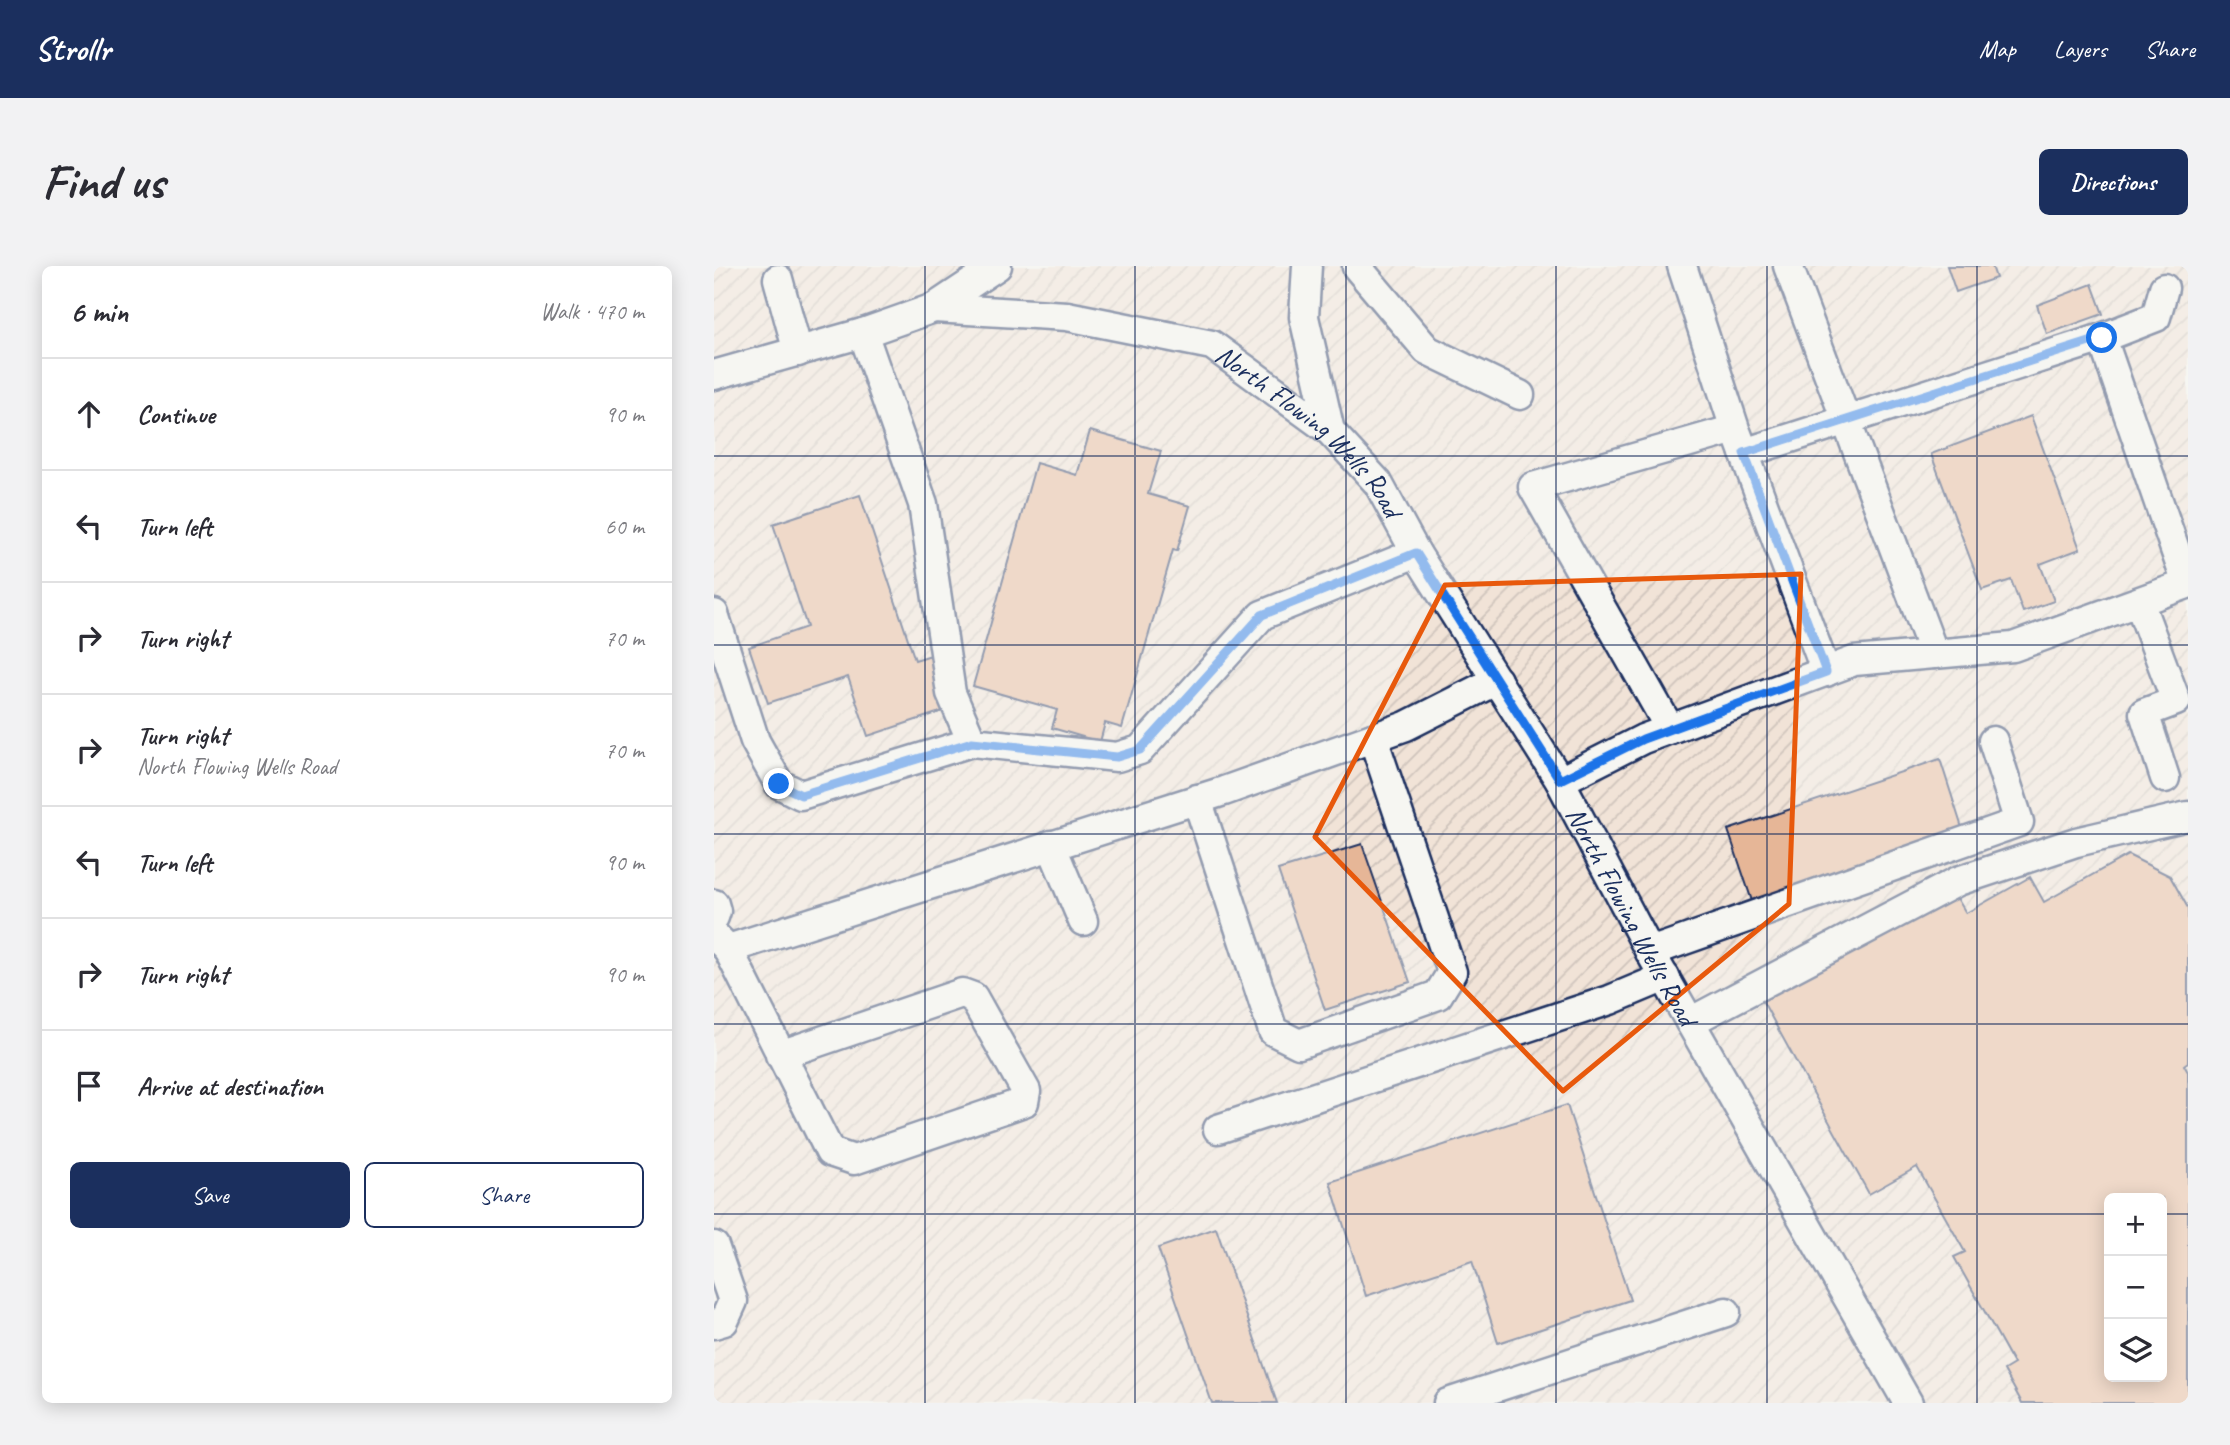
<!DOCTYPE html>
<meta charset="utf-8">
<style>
body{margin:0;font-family:Caveat,sans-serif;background:#f2f2f3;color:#2b2b33}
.controls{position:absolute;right:21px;bottom:21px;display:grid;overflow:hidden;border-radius:10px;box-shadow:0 4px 18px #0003}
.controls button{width:63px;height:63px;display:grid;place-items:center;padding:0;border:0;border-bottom:2px solid #e1e1e2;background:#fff;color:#2b2b33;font:35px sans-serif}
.stop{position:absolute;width:21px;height:21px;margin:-16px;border:5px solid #1a73e8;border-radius:50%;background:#fff}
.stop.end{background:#1a73e8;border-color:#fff;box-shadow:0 2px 7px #0008}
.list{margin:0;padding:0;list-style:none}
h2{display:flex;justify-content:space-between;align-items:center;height:91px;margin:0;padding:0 28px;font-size:30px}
h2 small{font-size:23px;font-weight:400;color:#7c7c81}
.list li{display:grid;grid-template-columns:46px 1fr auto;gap:21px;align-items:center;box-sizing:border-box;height:112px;padding:0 28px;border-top:2px solid #e1e1e2}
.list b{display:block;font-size:26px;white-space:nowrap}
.list p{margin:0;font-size:23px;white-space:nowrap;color:#7c7c81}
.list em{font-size:23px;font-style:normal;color:#7c7c81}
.actions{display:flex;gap:14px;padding:21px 28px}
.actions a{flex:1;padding:16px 0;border:2px solid #1b2f5e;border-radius:10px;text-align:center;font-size:24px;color:#1b2f5e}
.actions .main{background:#1b2f5e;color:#fff}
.icon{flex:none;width:38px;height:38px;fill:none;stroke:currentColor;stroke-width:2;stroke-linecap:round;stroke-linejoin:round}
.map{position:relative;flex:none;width:1474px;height:1137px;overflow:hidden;border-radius:10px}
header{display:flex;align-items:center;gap:42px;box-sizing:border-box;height:98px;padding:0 35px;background:#1b2f5e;color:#fff}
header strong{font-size:33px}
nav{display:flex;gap:38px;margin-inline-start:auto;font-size:24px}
.intro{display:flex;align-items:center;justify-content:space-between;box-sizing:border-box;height:168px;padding:0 42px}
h1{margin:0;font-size:49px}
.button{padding:18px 32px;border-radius:10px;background:#1b2f5e;color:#fff;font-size:24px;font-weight:700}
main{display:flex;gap:42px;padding:0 42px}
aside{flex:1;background:#fff;border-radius:10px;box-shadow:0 4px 18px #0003}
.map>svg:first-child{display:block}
.industrial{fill:url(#industrial-furrows);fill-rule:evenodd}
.building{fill:#e6b697;stroke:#1b2f5e;stroke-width:2;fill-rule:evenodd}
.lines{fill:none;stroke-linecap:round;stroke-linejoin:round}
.minor-casing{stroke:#1b2f5e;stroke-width:33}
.minor{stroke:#f6f6f2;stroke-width:28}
.route{stroke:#1a73e8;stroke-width:9}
.marked{fill:none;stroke:#e8590c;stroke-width:5;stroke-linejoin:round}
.grid{fill:none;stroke:#1b2f5e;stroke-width:2;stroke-opacity:0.55}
.labels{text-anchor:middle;stroke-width:6;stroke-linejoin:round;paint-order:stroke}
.street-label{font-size:28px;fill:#1b2f5e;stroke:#f6f6f2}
</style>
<header>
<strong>Strollr</strong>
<nav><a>Map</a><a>Layers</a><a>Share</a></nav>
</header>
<div class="intro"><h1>Find us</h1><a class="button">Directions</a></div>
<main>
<aside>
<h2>6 min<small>Walk · 470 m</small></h2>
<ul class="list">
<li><svg class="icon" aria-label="ahead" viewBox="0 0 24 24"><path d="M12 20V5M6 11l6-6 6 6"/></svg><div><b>Continue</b></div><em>90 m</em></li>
<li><svg class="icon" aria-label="left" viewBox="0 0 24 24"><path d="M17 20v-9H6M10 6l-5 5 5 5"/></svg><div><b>Turn left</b></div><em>60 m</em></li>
<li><svg class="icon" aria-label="right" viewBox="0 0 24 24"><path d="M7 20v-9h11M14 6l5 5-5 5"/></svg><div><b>Turn right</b></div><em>70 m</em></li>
<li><svg class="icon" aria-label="right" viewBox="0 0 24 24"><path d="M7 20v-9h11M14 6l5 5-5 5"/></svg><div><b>Turn right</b><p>North Flowing Wells Road</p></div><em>70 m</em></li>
<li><svg class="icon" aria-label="left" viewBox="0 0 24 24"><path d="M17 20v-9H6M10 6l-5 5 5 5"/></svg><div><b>Turn left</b></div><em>90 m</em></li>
<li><svg class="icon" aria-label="right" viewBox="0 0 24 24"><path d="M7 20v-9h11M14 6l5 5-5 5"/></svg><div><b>Turn right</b></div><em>90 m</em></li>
<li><svg class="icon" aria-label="arrive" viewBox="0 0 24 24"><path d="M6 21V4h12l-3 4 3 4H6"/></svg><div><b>Arrive at destination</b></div></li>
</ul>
<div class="actions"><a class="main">Save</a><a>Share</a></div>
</aside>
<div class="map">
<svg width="1474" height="1137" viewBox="0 0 1474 1137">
<defs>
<pattern id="industrial-furrows" width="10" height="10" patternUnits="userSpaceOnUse" patternTransform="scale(1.75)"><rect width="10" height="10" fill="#f1e3d7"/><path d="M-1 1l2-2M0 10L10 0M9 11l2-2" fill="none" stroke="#cec3bb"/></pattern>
</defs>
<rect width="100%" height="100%" fill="#f6f6f2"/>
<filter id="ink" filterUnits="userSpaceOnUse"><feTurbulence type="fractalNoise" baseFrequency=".0143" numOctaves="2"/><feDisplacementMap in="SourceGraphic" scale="14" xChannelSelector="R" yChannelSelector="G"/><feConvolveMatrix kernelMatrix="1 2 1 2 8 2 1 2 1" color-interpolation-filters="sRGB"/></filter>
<g filter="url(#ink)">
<path class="industrial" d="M 0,0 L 1474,0 L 1474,1137 L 0,1137 ZM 1395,932 L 1448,932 L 1448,1111 L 1395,1111 Z"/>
<path class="building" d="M 1233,0 L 1278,0 L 1282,12 L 1242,26 Z
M 1378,18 L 1389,48 L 1333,68 L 1323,39 Z
M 1317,150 L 1366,283 L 1326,298 L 1340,335 L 1309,346 L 1297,314 L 1268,324 L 1217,188 Z
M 376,165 L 447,185 L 434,228 L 476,240 L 463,285 L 459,284 L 408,462 L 391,457 L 386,476 L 338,462 L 343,444 L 259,420 L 322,197 L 363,209 Z
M 146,229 L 201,394 L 217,389 L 235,443 L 154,470 L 134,411 L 54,437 L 35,381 L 93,361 L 59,258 Z
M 1226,493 L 1249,565 L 1038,635 L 1014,564 Z
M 648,578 L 696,716 L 611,744 L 564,604 Z
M 1414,589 L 1456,610 L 1474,642 L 1474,796 L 1470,799 L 1474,806 L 1474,1137 L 1308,1137 L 1290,1104 L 1300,1098 L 1240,991 L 1251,986 L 1203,901 L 1155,928 L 1048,734 L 1240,627 L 1252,647 L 1316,611 L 1330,636 ZM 1395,932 L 1448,932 L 1448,1111 L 1395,1111 Z
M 853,839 L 916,1034 L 784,1077 L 758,995 L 652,1030 L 616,916 Z
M 502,962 L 563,1137 L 498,1137 L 444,982 Z"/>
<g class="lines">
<g class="minor-casing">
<g id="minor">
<path d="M 593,0 L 590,51 L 616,165"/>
<path d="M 647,0 L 643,1 L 713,84 L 806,129"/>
<path d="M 1074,0 L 1220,388"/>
<path d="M 64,13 L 84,86"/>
<path d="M 220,42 L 283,0"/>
<path d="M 149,67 L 209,238 L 237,427 L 258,476 L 403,491 L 426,484 L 548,349 L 702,287"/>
<path id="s1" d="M 0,109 L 149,67 L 220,42 L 353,50 L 498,79 L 616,165 L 664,217 L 702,287 L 846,515 L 936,686 L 1194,1137"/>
<path d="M 1023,168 L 1112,406"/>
<path d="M 1030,187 L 1388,72"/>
<path d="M 1425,336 L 1462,435 L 1430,447 L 1451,512"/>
<path d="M 0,348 L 41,475 L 65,518 L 87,529 L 258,476"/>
<path d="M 956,463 L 819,221 L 1021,163 L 968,0"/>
<path d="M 846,515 L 929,473 L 1140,395 L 1299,381 L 1473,318 L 1388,72 L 1442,51 L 1450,22"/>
<path d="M 483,533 L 559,765 L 585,778 L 724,729 L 738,706 L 659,472"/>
<path d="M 337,579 L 369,655"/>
<path d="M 0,638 L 2,645 L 0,651"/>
<path d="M 0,669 L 14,683 L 510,525 L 692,460 L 783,414"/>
<path d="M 14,683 L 116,886 L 140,894 L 310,836 L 312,825 L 259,731 L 248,727 L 66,789"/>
<path d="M 936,686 L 1305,556 L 1279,475"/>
<path d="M 976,756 L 1244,615 L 1362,576 L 1474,550"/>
<path d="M 504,863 L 896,734 L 951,711"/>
<path d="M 0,980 L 19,1035 L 10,1055 L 0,1058"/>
<path d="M 734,1137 L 1012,1046"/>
</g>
</g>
<use href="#minor" class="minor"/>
</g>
</g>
<g class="lines" filter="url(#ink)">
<path class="route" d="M 65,518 L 87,529 L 258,476 L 403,491 L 426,484 L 548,349 L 702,287 L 846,514 L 929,473 L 1112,406 L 1030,187 L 1388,72"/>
</g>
<path d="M0 0H1474V1137H0ZM 1087,308 L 1075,638 L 849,825 L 601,571 L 731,319 Z" fill="#f6f6f2" fill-opacity=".55" fill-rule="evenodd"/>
<path class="marked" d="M 1087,308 L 1075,638 L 849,825 L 601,571 L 731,319 Z"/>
<path class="grid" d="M 211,0 L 211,1137M 421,0 L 421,1137M 632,0 L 632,1137M 842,0 L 842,1137M 1053,0 L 1053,1137M 1263,0 L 1263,1137M 0,190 L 1474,190M 0,379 L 1474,379M 0,568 L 1474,568M 0,758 L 1474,758M 0,948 L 1395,948M 1448,948 L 1474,948"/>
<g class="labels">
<g class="street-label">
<text dy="10" stroke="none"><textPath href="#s1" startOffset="642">North Flowing Wells Road</textPath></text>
<text dy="10" stroke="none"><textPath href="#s1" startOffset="1230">North Flowing Wells Road</textPath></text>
</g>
</g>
</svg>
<div class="controls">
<button>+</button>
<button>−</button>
<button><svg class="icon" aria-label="layers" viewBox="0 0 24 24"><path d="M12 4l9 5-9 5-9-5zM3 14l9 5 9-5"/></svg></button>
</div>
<div class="stop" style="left:1388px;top:72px"></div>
<div class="stop end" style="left:65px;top:518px"></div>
</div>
</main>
